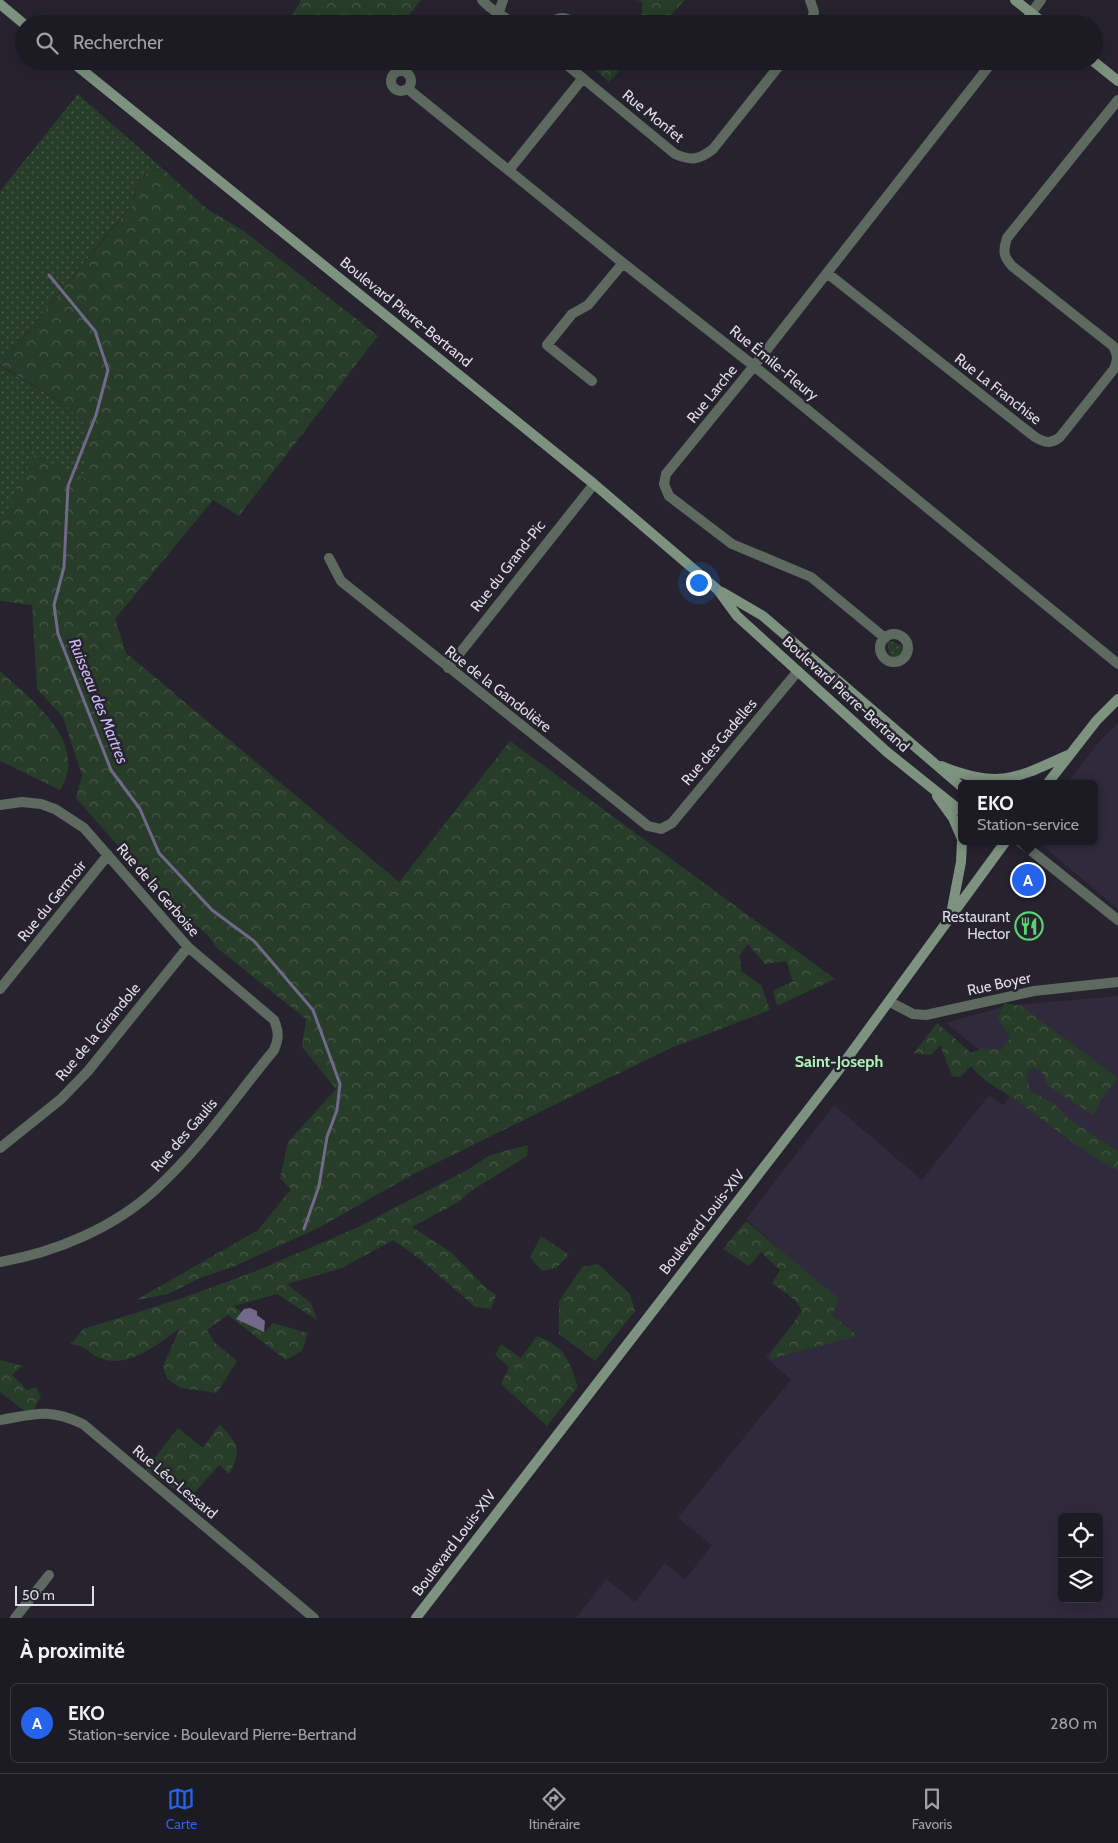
<!DOCTYPE html>
<html lang="fr">
<meta charset="utf-8">
<style>
body{margin:0;font-family:Cabin,sans-serif;background:#292730;color:#f1f3f6}
.controls{position:absolute;right:15px;bottom:15px;display:grid;overflow:hidden;border-radius:8px;box-shadow:0 5px 20px #0002}
.controls button{width:45px;height:45px;display:grid;place-items:center;padding:0;border:0;border-bottom:1px solid #3a3841;background:#1c1a23;color:#f1f3f6;font:25px sans-serif}
.scale{position:absolute;left:15px;bottom:12px;width:79px;box-sizing:border-box;padding-left:5px;border:2px solid #dedce4;border-top:0;font-size:14px;line-height:18px;white-space:nowrap;color:#dedce4;-webkit-text-stroke:4px #26232f;paint-order:stroke}
.you{position:absolute;left:698px;top:582px;width:18px;height:18px;margin:-12px;border:4px solid #fff;border-radius:50%;background:#1a73e8;box-shadow:0 0 0 8px #1a73e833}
.badge{display:grid;place-items:center;width:32px;height:32px;border-radius:50%;background:#2563eb;color:#fff;font-size:16px;font-weight:700}
.pin{position:absolute;translate:-50% -50%;border:2px solid #fff;box-shadow:0 1px 5px #0006}
.popup{position:absolute;left:958px;top:780px;width:140px;height:65px;box-sizing:border-box;display:grid;place-content:center;border-radius:8px;background:#1c1a23;filter:drop-shadow(0 1px 4px #0005);font-size:16px;white-space:nowrap;color:#a0a1a6}
.popup b{font-size:19px;color:#f1f3f6}
.popup::after{content:'';position:absolute;left:50%;top:100%;margin-left:-10px;border:10px solid transparent;border-top-color:#1c1a23}
.list{margin:0;padding:0;list-style:none}
h2{display:flex;justify-content:space-between;align-items:center;height:65px;margin:0;padding:0 20px;font-size:21px}
h2 small{font-size:16px;font-weight:400;color:#a0a1a6}
.list li{display:grid;grid-template-columns:32px 1fr auto;gap:15px;align-items:center;box-sizing:border-box;height:80px;margin:0 10px 10px;padding:0 10px;border:1px solid #3a3841;border-radius:8px}
.list b{display:block;font-size:19px;white-space:nowrap}
.list p{margin:0;font-size:16px;white-space:nowrap;color:#a0a1a6}
.list em{font-size:16px;font-style:normal;color:#a0a1a6}
.icon{flex:none;width:28px;height:28px;fill:none;stroke:currentColor;stroke-width:2;stroke-linecap:round;stroke-linejoin:round}
.map{position:relative;flex:none;width:1118px;height:1618px;overflow:hidden}
.search{position:absolute;background:#1c1a23;box-shadow:0 5px 20px #0002;left:15px;right:15px;top:15px;height:55px;display:flex;align-items:center;gap:12px;box-sizing:border-box;padding:0 18px;border-radius:28px;color:#a0a1a6;font-size:19px}
.sheet{height:155px;background:#1c1a23}
nav{display:flex;justify-content:space-around;align-items:center;box-sizing:border-box;height:70px;border-top:1px solid #3a3841;background:#1c1a23;font-size:14px;color:#a0a1a6}
nav a{display:grid;justify-items:center;gap:2px}
nav .on{color:#2563eb}
.map>svg:first-child{display:block}
.built{fill:#2f2a3c;fill-rule:evenodd}
.grass{fill:url(#grass-dots)}
.forest{fill:url(#forest-crowns)}
.water{fill:#716989}
.lines{fill:none;stroke-linecap:round;stroke-linejoin:round}
.stream{stroke:#716989;stroke-width:3}
.street{stroke:#5e6a5f;stroke-width:10}
.secondary{stroke:#7e9280;stroke-width:10}
.labels{text-anchor:middle;stroke-width:5;stroke-linejoin:round;paint-order:stroke}
.street-label{font-size:15px;fill:#dedce4;stroke:#26232f}
.poi-label{font-size:15px;fill:#dedce4;stroke:#26232f;text-anchor:end}
.water-label{font-size:16px;font-style:italic;fill:#c8b9f2;stroke:#26232f}
.neighbourhood-label{font-size:16px;font-weight:bold;fill:#b1f0b7;stroke:#26232f}
</style>
<div class="map">
<svg width="1118" height="1618" viewBox="0 0 1118 1618">
<defs>
<pattern id="grass-dots" width="8" height="8" patternUnits="userSpaceOnUse" patternTransform="scale(1.25)"><rect width="8" height="8" fill="#273c29"/><path d="M2 2h.1M6 6h.1" fill="none" stroke="#465848" stroke-width="1.8" stroke-linecap="round"/></pattern>
<pattern id="forest-crowns" width="20" height="18" patternUnits="userSpaceOnUse" patternTransform="scale(1.25)"><rect width="20" height="18" fill="#273c29"/><path d="M2 6a3 3 0 1 1 6 0M12 15a3 3 0 1 1 6 0" fill="none" stroke="#465848"/></pattern>
</defs>
<rect width="100%" height="100%" fill="#26232f"/>
<path class="built" d="M 1118,723 L 1118,909 L 1037,841 L 1094,841 L 1094,784 L 1066,784 L 1100,741 Z
M 1118,996 L 1118,1618 L 576,1618 L 606,1579 L 635,1602 L 665,1563 L 685,1579 L 712,1545 L 678,1518 L 791,1380 L 766,1357 L 823,1288 L 746,1219 L 834,1105 L 922,1180 L 989,1095 L 1003,1105 L 1020,1083 L 946,1023 L 1006,1006 ZM 1062,1517 L 1099,1517 L 1099,1599 L 1062,1599 Z"/>
<path class="grass" d="M 78,94 L 162,168 C 138,175 138,181 132,204 L 0,365 L 0,191 Z
M 0,366 L 64,404 L 86,425 L 86,479 L 5,517 L 0,514 Z
M 887,640 L 901,645 L 904,649 L 901,656 L 894,658 L 889,654 Z"/>
<path class="forest" d="M 301,0 L 421,0 L 409,15 L 370,24 L 290,24 L 289,21 Z
M 638,0 L 685,0 L 662,24 L 632,24 L 642,13 L 642,3 Z
M 599,61 L 628,61 L 609,82 L 593,68 Z
M 162,168 L 207,209 L 244,231 L 378,336 L 239,516 L 213,500 L 115,619 L 126,653 L 399,882 L 510,741 L 835,979 L 777,1006 L 773,991 L 793,981 L 786,961 L 765,964 L 748,944 L 740,955 L 741,971 L 761,985 L 770,1010 L 671,1048 L 615,1075 L 412,1175 L 318,1228 L 235,1266 L 200,1278 L 168,1294 L 136,1300 L 258,1230 L 291,1189 L 280,1178 L 288,1142 L 336,1089 L 302,1047 L 306,1019 L 217,948 C 207,933 200,925 183,920 L 76,798 L 82,775 L 63,717 L 37,689 L 32,605 L 0,601 L 0,514 L 5,516 L 34,455 L 86,479 L 86,425 L 64,404 L 0,365 L 132,205 C 138,181 138,175 162,168 Z
M 0,671 C 31,700 90,742 60,790 L 0,761 Z
M 1004,1003 L 1021,1006 L 1118,1078 L 1100,1101 L 1094,1115 L 1048,1086 L 1041,1070 L 1030,1068 L 1026,1078 L 1031,1091 L 1054,1104 L 1069,1119 L 1118,1151 L 1118,1171 C 1080,1150 1048,1123 1013,1098 C 995,1086 986,1084 971,1066 L 960,1077 L 952,1076 L 940,1045 L 931,1055 L 914,1053 L 937,1023 L 971,1053 L 984,1048 L 1001,1050 L 1010,1038 L 998,1018 Z
M 528,1145 L 527,1156 L 471,1191 L 457,1203 L 412,1227 L 452,1253 L 486,1288 L 496,1295 L 491,1309 L 475,1307 L 420,1259 L 393,1240 L 342,1268 L 287,1284 L 311,1303 L 317,1320 L 277,1294 L 234,1306 L 266,1331 L 273,1323 L 308,1333 L 302,1351 L 286,1360 L 228,1315 L 207,1330 L 214,1342 L 237,1361 L 217,1393 L 181,1388 L 167,1379 L 163,1366 L 180,1328 C 160,1343 130,1368 102,1359 C 90,1355 89,1347 71,1344 L 83,1329 L 180,1299 L 256,1271 L 356,1228 L 467,1170 L 490,1155 Z
M 746,1221 L 839,1299 L 832,1315 L 858,1336 L 770,1359 L 770,1355 L 802,1311 L 796,1301 L 772,1283 L 780,1270 L 761,1252 L 749,1266 L 723,1249 Z
M 541,1236 L 569,1255 L 556,1268 L 542,1271 L 530,1257 Z
M 598,1264 L 630,1294 L 635,1311 L 595,1361 L 559,1334 L 559,1301 L 582,1267 Z
M 537,1336 C 565,1347 569,1359 578,1387 L 547,1426 L 501,1384 L 509,1367 L 495,1355 L 501,1344 L 521,1358 Z
M 0,1360 L 22,1366 L 12,1375 L 27,1390 L 36,1387 L 41,1397 L 30,1415 L 0,1392 Z
M 220,1424 C 237,1444 243,1449 229,1474 L 219,1465 L 189,1499 L 145,1470 L 178,1428 L 203,1448 Z"/>
<path class="water" d="M 250,1308 L 257,1311 L 257,1315 L 265,1321 L 264,1332 L 236,1319 L 244,1309 Z"/>
<g class="lines">
<path class="stream" d="M 49,275 L 95,331 L 108,370 L 96,415 L 68,486 L 64,567 L 54,605 L 58,634 L 111,770 L 140,809 L 159,853 L 212,910 L 254,941 L 313,1010 L 340,1084 L 337,1110 L 327,1137 L 319,1186 L 304,1229"/>
<path class="street" d="M 482,0 C 490,10 504,16 514,24
M 810,0 L 814,12 L 810,24
M 499,12 L 503,0
M 550,24 C 558,16 567,16 574,24
M 1023,24 L 1041,0
M 562,61 L 675,154 C 691,161 699,160 713,149 L 783,61
M391 81a10 10 0 1 1 20 0a10 10 0 1 1-20 0Z
M 408,89 L 623,263 L 754,366 L 1118,664
M 509,170 L 583,78
M 827,273 L 1035,437 C 1045,443 1051,444 1060,437 L 1114,369 C 1118,360 1118,355 1113,346 L 1012,266 C 1003,256 1003,251 1007,238 L 1118,100
M 592,381 L 547,345 L 572,314 L 588,305 L 623,263
M 329,558 L 341,581 L 648,826 L 661,829 L 672,823 L 798,671
M880 648a14 14 0 1 1 28 0a14 14 0 1 1-28 0Z
M 885,638 L 811,577 L 732,544 L 669,496 L 664,484 L 666,474 L 754,366 L 993,61
M 448,668 L 594,484
M 0,805 L 22,802 L 41,804 L 55,809 L 84,828 L 188,947 L 274,1020 C 279,1032 279,1038 274,1050 C 236,1096 201,1148 156,1189 C 114,1228 56,1252 0,1262
M 1019,841 L 1118,920
M 0,989 L 108,855
M 890,1002 L 913,1014 L 926,1015 L 1034,991 L 1118,982
M 0,1148 L 61,1099 L 88,1071 L 188,947
M 0,1420 C 36,1414 48,1408 83,1424 L 314,1618
M 15,1618 L 49,1575"/>
<path class="secondary" d="M 1015,0 L 1045,24
M 0,4 L 24,24
M 71,61 L 594,484 L 718,590 L 737,616 L 887,752 L 962,812
M 1093,61 L 1118,81
M 722,592 L 763,616 L 962,787
M 941,766 C 998,789 1015,779 1068,755
M 1047,784 L 1097,720 L 1118,699
M 937,796 L 953,818 L 962,839
M 951,914 L 961,862 L 962,841
M 416,1618 L 835,1075 L 1006,841"/>
</g>
<defs>
<g id="restaurant-ring" transform="scale(1.4375)"><circle r="9.5" fill="#26232f" stroke="#59d56f" stroke-width="1.5"/><path d="M-5-6h1v4h1v-4h1v4h1v-4h1v5L-1.5 .5V6h-2V.5L-5-1ZM5-6V6H3V1.5H1.5Q1.5-4 5-6Z" fill="#59d56f"/></g>
</defs>
<g fill-rule="evenodd">
<use href="#restaurant-ring" x="1029" y="926"/>
</g>
<g class="labels">
<g class="street-label">
<text transform="translate(653 116) rotate(39)" y="5">Rue Monfet</text>
<text transform="translate(406 312) rotate(39)" y="5">Boulevard Pierre-Bertrand</text>
<text transform="translate(774 363) rotate(39)" y="5">Rue Émile-Fleury</text>
<text transform="translate(998 389) rotate(38)" y="5">Rue La Franchise</text>
<text transform="translate(712 394) rotate(-51)" y="5">Rue Larche</text>
<text transform="translate(508 566) rotate(-52)" y="5">Rue du Grand-Pic</text>
<text transform="translate(498 689) rotate(38)" y="5">Rue de la Gandolière</text>
<text transform="translate(846 694) rotate(42)" y="5">Boulevard Pierre-Bertrand</text>
<text transform="translate(719 742) rotate(-50)" y="5">Rue des Gadelles</text>
<text transform="translate(158 890) rotate(49)" y="5">Rue de la Gerboise</text>
<text transform="translate(52 901) rotate(-51)" y="5">Rue du Germoir</text>
<text transform="translate(999 984) rotate(-12)" y="5">Rue Boyer</text>
<text transform="translate(98 1032) rotate(-50)" y="5">Rue de la Girandole</text>
<text transform="translate(184 1135) rotate(-49)" y="5">Rue des Gaulis</text>
<text transform="translate(702 1222) rotate(-52)" y="5">Boulevard Louis-XIV</text>
<text transform="translate(175 1482) rotate(40)" y="5">Rue Léo-Lessard</text>
<text transform="translate(454 1543) rotate(-53)" y="5">Boulevard Louis-XIV</text>
</g>
<g class="poi-label">
<text x="1010" y="922">Restaurant<tspan x="1010" dy="17">Hector</tspan></text>
</g>
<g class="water-label">
<text transform="translate(99 701) rotate(68)" y="6">Ruisseau des Martres</text>
</g>
<g class="neighbourhood-label">
<text x="839" y="1067">Saint-Joseph</text>
</g>
</g>
</svg>
<div class="controls">
<button><svg class="icon" aria-label="locate" viewBox="0 0 24 24"><circle cx="12" cy="12" r="6"/><path d="M12 2v4M12 18v4M2 12h4M18 12h4"/></svg></button>
<button><svg class="icon" aria-label="layers" viewBox="0 0 24 24"><path d="M12 4l9 5-9 5-9-5zM3 14l9 5 9-5"/></svg></button>
</div>
<div class="scale">50 m</div>
<div class="you"></div>
<div class="pin badge" style="left:1028px;top:880px">A</div>
<div class="popup"><b>EKO</b>Station-service</div>
<div class="search"><svg class="icon" aria-label="search" viewBox="0 0 24 24"><circle cx="10" cy="10" r="6"/><path d="M15 15l6 6"/></svg>Rechercher</div>
</div>
<section class="sheet">
<h2>À proximité<small></small></h2>
<ul class="list">
<li><span class="badge">A</span><div><b>EKO</b><p>Station-service · Boulevard Pierre-Bertrand</p></div><em>280 m</em></li>
</ul>
</section>
<nav>
<a class="on"><svg class="icon" aria-label="map" viewBox="0 0 24 24"><path d="M3 6l6-2 6 2 6-2v14l-6 2-6-2-6 2zM9 4v14M15 6v14"/></svg>Carte</a>
<a><svg class="icon" aria-label="directions" viewBox="0 0 24 24"><path d="M12 3l9 9-9 9-9-9zM9 14v-3h6M13 9l2 2-2 2"/></svg>Itinéraire</a>
<a><svg class="icon" aria-label="saved" viewBox="0 0 24 24"><path d="M7 4h10v16l-5-4-5 4z"/></svg>Favoris</a>
</nav>
